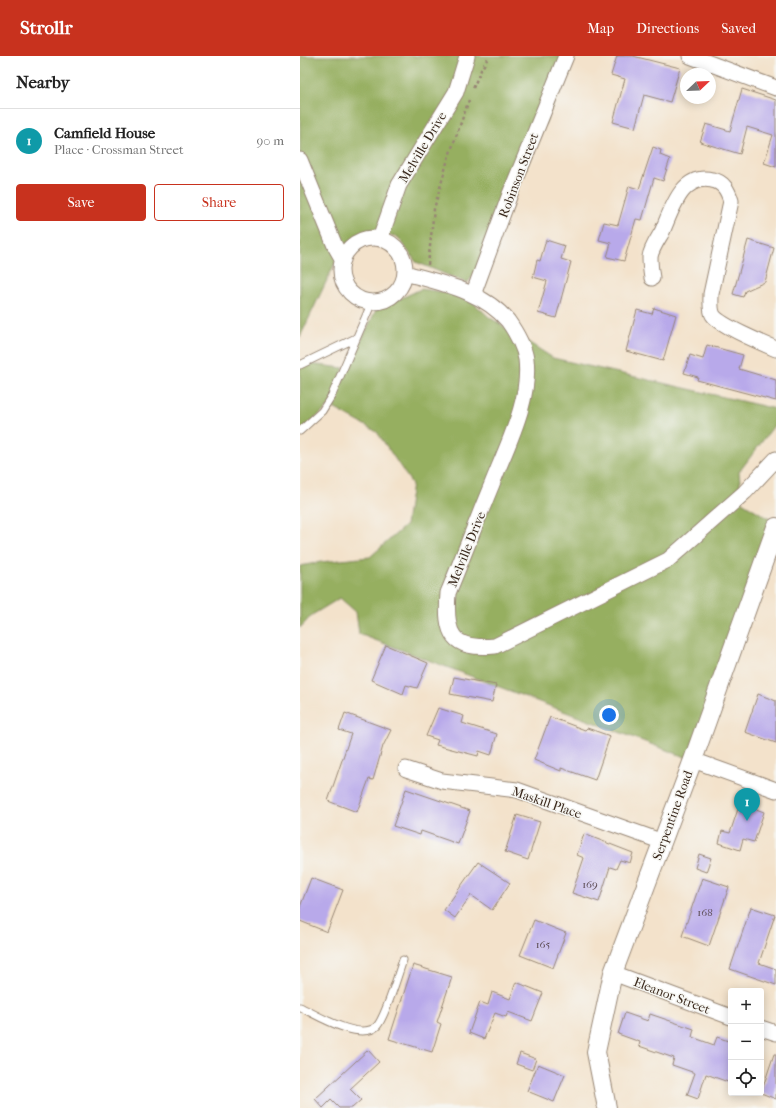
<!DOCTYPE html>
<meta charset="utf-8">
<style>
body{margin:0;font-family:"IM FELL French Canon",serif;background:#f6f6f6;color:#222}
.controls{position:absolute;right:12px;bottom:12px;display:grid;overflow:hidden;border-radius:4px;box-shadow:0 2px 10px #0003}
.controls button{width:36px;height:36px;display:grid;place-items:center;padding:0;border:0;border-bottom:1px solid #e0e0e0;background:#fff;color:#222;font:20px sans-serif}
.compass{position:absolute;left:380px;top:12px;width:36px;height:36px;border-radius:50%;background:#fff;box-shadow:0 2px 10px #0003;rotate:67deg}
.you{position:absolute;left:309px;top:659px;width:14px;height:14px;margin:-10px;border:3px solid #fff;border-radius:50%;background:#1a73e8;box-shadow:0 0 0 6px #1a73e833}
.badge{display:grid;place-items:center;width:26px;height:26px;border-radius:50%;background:#c8321e;color:#fff;font-size:13px;font-weight:700}
.pin{position:absolute;translate:-50% -33px;filter:drop-shadow(0 1px 2px #0008)}
.pin::after{content:'';position:absolute;top:21px;width:14px;height:12px;background:inherit;clip-path:polygon(0 0,100% 0,50% 100%)}
.list{margin:0;padding:0;list-style:none}
h2{display:flex;justify-content:space-between;align-items:center;height:52px;margin:0;padding:0 16px;font-size:17px}
h2 small{font-size:13px;font-weight:400;color:#767676}
.list li{display:grid;grid-template-columns:26px 1fr auto;gap:12px;align-items:center;box-sizing:border-box;height:64px;padding:0 16px;border-top:1px solid #e0e0e0}
.list b{display:block;font-size:15px;white-space:nowrap}
.list p{margin:0;font-size:13px;white-space:nowrap;color:#767676}
.list em{font-size:13px;font-style:normal;color:#767676}
.actions{display:flex;gap:8px;padding:12px 16px}
.actions a{flex:1;padding:9px 0;border:1px solid #c8321e;border-radius:4px;text-align:center;font-size:14px;color:#c8321e}
.actions .main{background:#c8321e;color:#fff}
.icon{flex:none;width:22px;height:22px;fill:none;stroke:currentColor;stroke-width:2;stroke-linecap:round;stroke-linejoin:round}
.map{position:relative;flex:none;width:476px;height:1052px;overflow:hidden}
header{display:flex;align-items:center;gap:24px;box-sizing:border-box;height:56px;padding:0 20px;background:#c8321e;color:#fff}
header strong{font-size:19px}
nav{display:flex;gap:22px;margin-inline-start:auto;font-size:14px}
main{display:flex}
aside{flex:1;background:#fff}
.map>svg:first-child{display:block}
.forest{fill:#96af60;stroke:#686c3f}
.building{fill:#b8a9ea}
.lines{fill:none;stroke-linecap:round;stroke-linejoin:round}
.service-casing{stroke:#978674;stroke-width:9}
.minor-casing{stroke:#978674;stroke-width:17}
.tertiary-casing{stroke:#978674;stroke-width:20}
.path{stroke:#978674;stroke-width:2.5;stroke-dasharray:3 3;stroke-linecap:butt}
.service{stroke:#fff;stroke-width:7}
.minor{stroke:#fff;stroke-width:15}
.tertiary{stroke:#fff;stroke-width:18}
.labels{text-anchor:middle;stroke-width:3;stroke-linejoin:round;paint-order:stroke}
.number-label{font-size:11px;fill:#5a4a51}
.street-label{font-size:13px;fill:#3b2a1e;stroke:#f6f6f2}
</style>
<header>
<strong>Strollr</strong>
<nav><a>Map</a><a>Directions</a><a>Saved</a></nav>
</header>
<main>
<aside>
<h2>Nearby<small></small></h2>
<ul class="list">
<li><span class="badge" style="background:#0f9aa8">1</span><div><b>Camfield House</b><p>Place · Crossman Street</p></div><em>90 m</em></li>
</ul>
<div class="actions"><a class="main">Save</a><a>Share</a></div>
</aside>
<div class="map">
<svg width="476" height="1052" viewBox="0 0 476 1052">
<rect width="100%" height="100%" fill="#f6f6f2"/>
<filter id="ink" filterUnits="userSpaceOnUse"><feTurbulence type="fractalNoise" baseFrequency=".025" numOctaves="2"/><feDisplacementMap in="SourceGraphic" scale="8" xChannelSelector="R" yChannelSelector="G"/><feConvolveMatrix kernelMatrix="1 2 1 2 8 2 1 2 1" color-interpolation-filters="sRGB"/></filter>
<filter id="wash" filterUnits="userSpaceOnUse"><feTurbulence type="fractalNoise" baseFrequency=".012" numOctaves="4" result="noise"/><feDisplacementMap in="SourceGraphic" scale="16" xChannelSelector="R" yChannelSelector="G"/><feGaussianBlur stdDeviation="0.9" result="paint"/><feColorMatrix in="noise" values="0 0 0 0 0 0 0 0 0 0 0 0 0 0 0 0 0 1.4 0 .05"/><feComposite in="paint" operator="in"/></filter>
<g filter="url(#wash)">
<rect width="100%" height="100%" fill="#f3e2cb"/>
<path class="forest" d="M 0,0 L 274,0 L 185,206 L 167,227 L 116,206 L 98,181 L 69,175 L 50,185 L 35,207 L 0,281 Z
M 121,233 L 165,239 L 189,261 L 253,302 L 476,353 L 476,367 L 439,416 L 442,446 L 476,467 L 393,704 L 59,578 L 56,556 L 40,542 L 12,559 L 0,572 L 0,510 L 21,506 L 70,501 L 106,469 L 112,428 L 77,376 L 30,350 L 0,375 L 0,307 L 44,312 L 32,345 L 76,254 Z"/>
<g id="blocks">
<path class="building" d="M 317,0 L 333,0 L 380,12 L 370,46 L 344,39 L 335,72 L 313,66 L 325,23 L 311,19 Z
M 442,33 L 476,44 L 476,111 L 464,107 L 473,79 L 447,71 L 440,98 L 400,86 L 406,68 L 430,75 Z
M 353,91 L 361,94 L 360,99 L 370,103 L 363,125 L 354,122 L 342,164 L 336,163 L 324,205 L 307,201 L 311,187 L 299,184 L 304,166 L 318,169 L 329,130 L 339,133 Z
M 246,184 L 265,190 L 261,203 L 271,206 L 256,262 L 238,257 L 247,225 L 233,221 L 237,204 L 240,205 Z
M 448,184 L 474,192 L 465,226 L 445,235 L 443,241 L 433,238 Z
M 354,252 L 376,259 L 363,305 L 326,295 L 337,254 L 352,258 Z
M 407,289 L 443,299 L 439,313 L 476,324 L 476,345 L 397,324 L 398,321 L 384,317 L 390,299 L 403,303 Z
M 86,589 L 128,607 L 117,632 L 106,629 L 103,638 L 71,624 Z
M 154,621 L 196,629 L 192,646 L 150,638 Z
M 458,638 L 476,645 L 476,687 L 445,676 Z
M 138,652 L 164,660 L 162,667 L 197,678 L 191,699 L 179,695 L 178,700 L 136,689 L 138,684 L 126,680 Z
M 45,657 L 91,674 L 83,690 L 73,724 L 69,723 L 57,756 L 28,745 L 51,678 L 39,674 Z
M 250,661 L 285,674 L 287,672 L 310,680 L 295,724 L 261,712 L 261,715 L 234,704 Z
M 106,733 L 170,755 L 158,788 L 121,775 L 120,779 L 93,770 Z
M 440,747 L 464,756 L 454,786 L 443,783 L 440,794 L 419,787 L 422,775 L 430,777 Z
M 217,759 L 240,766 L 228,804 L 205,796 Z
M 284,778 L 333,797 L 330,807 L 320,804 L 316,813 L 310,811 L 299,846 L 272,837 L 284,802 L 277,799 Z
M 399,798 L 411,802 L 406,816 L 395,812 Z
M 178,806 L 210,827 L 192,854 L 171,839 L 155,862 L 144,854 Z
M 11,822 L 43,834 L 27,876 L 0,865 L 0,851 Z
M 402,822 L 429,831 L 409,890 L 382,880 Z
M 451,851 L 475,859 L 459,907 L 476,913 L 476,929 L 430,913 Z
M 234,864 L 266,877 L 253,912 L 220,899 Z
M 113,909 L 152,921 L 137,966 L 141,968 L 132,996 L 89,983 Z
M 216,926 L 243,937 L 232,965 L 208,956 L 206,961 L 195,957 L 184,983 L 169,977 L 180,946 L 188,949 L 192,936 L 210,943 Z
M 325,957 L 348,965 L 350,958 L 394,973 L 392,981 L 414,989 L 417,981 L 431,986 L 431,1019 L 428,1026 L 406,1018 L 398,1043 L 387,1039 L 395,1017 L 372,1009 L 374,1002 L 339,990 L 340,986 L 318,978 Z
M 68,994 L 79,1006 L 50,1033 L 61,1044 L 52,1052 L 39,1052 L 31,1044 L 23,1052 L 15,1043 Z
M 220,997 L 236,1003 L 232,1014 L 216,1008 Z
M 474,998 L 476,998 L 476,1043 L 461,1037 Z
M 238,1008 L 265,1019 L 254,1046 L 227,1035 Z"/>
</g>
</g>
<g filter="url(#ink)">
<use href="#blocks" fill-opacity="0" stroke="#978674" stroke-width="1"/>
<g class="lines">
<g class="service-casing">
<path id="service" d="M 0,309 L 56,282
M 0,375 L 22,355 L 32,339 L 72,246
M 0,951 C 17,959 60,986 77,970 C 86,960 98,918 103,904"/>
</g>
<g class="minor-casing">
<path id="minor" d="M 390,0 L 476,32
M 0,104 L 35,190 L 43,204
M41 214a32 32 0 1 1 64 0a32 32 0 1 1-64 0Z
M 80,183 L 99,129 L 156,36 L 167,0
M 105,217 C 141,227 183,235 208,265 C 215,275 224,291 226,303 C 231,345 207,389 192,428 C 177,464 163,501 148,537 C 145,578 151,594 195,590 L 368,504 L 445,436 L 476,403
M 352,222 C 351,216 350,208 350,201 C 351,193 358,183 362,176 C 372,153 382,117 412,124 C 424,126 428,135 431,145 L 411,238 C 411,244 410,254 413,259 C 419,269 464,288 476,293
M 173,239 L 210,138 L 266,0
M 393,704 L 476,734
M 106,713 L 142,725 L 217,734 L 363,786
M 313,917 L 431,961
M 461,972 L 476,977"/>
</g>
<g class="tertiary-casing">
<path id="tertiary" d="M 307,1052 L 296,996 L 313,917 L 393,704 L 476,471"/>
</g>
<path class="path" d="M 173,32 L 181,14 L 189,0
M 128,209 L 134,153 L 148,103 L 169,44"/>
<use href="#service" class="service"/>
<use href="#minor" class="minor"/>
<use href="#tertiary" class="tertiary"/>
</g>
</g>
<g class="labels">
<g class="number-label">
<text x="290" y="832">169</text>
<text x="405" y="860">168</text>
<text x="243" y="892">165</text>
</g>
<g class="street-label">
<text transform="translate(122 91) rotate(-59)" y="5">Melville Drive</text>
<text transform="translate(218 119) rotate(-69)" y="5">Robinson Street</text>
<text transform="translate(166 493) rotate(-68)" y="5">Melville Drive</text>
<text transform="translate(247 746) rotate(19)" y="5">Maskill Place</text>
<text transform="translate(372 759) rotate(-70)" y="5">Serpentine Road</text>
<text transform="translate(372 939) rotate(21)" y="5">Eleanor Street</text>
</g>
</g>
</svg>
<div class="controls">
<button>+</button>
<button>−</button>
<button><svg class="icon" aria-label="locate" viewBox="0 0 24 24"><circle cx="12" cy="12" r="6"/><path d="M12 2v4M12 18v4M2 12h4M18 12h4"/></svg></button>
</div>
<svg class="compass" viewBox="-18 -18 36 36"><path d="M0-13l5 13h-10z" fill="#e53935"/><path d="M0 13l5-13h-10z" fill="#767676"/></svg>
<div class="you"></div>
<div class="pin badge" style="left:447px;top:765px;background:#0f9aa8">1</div>
</div>
</main>
